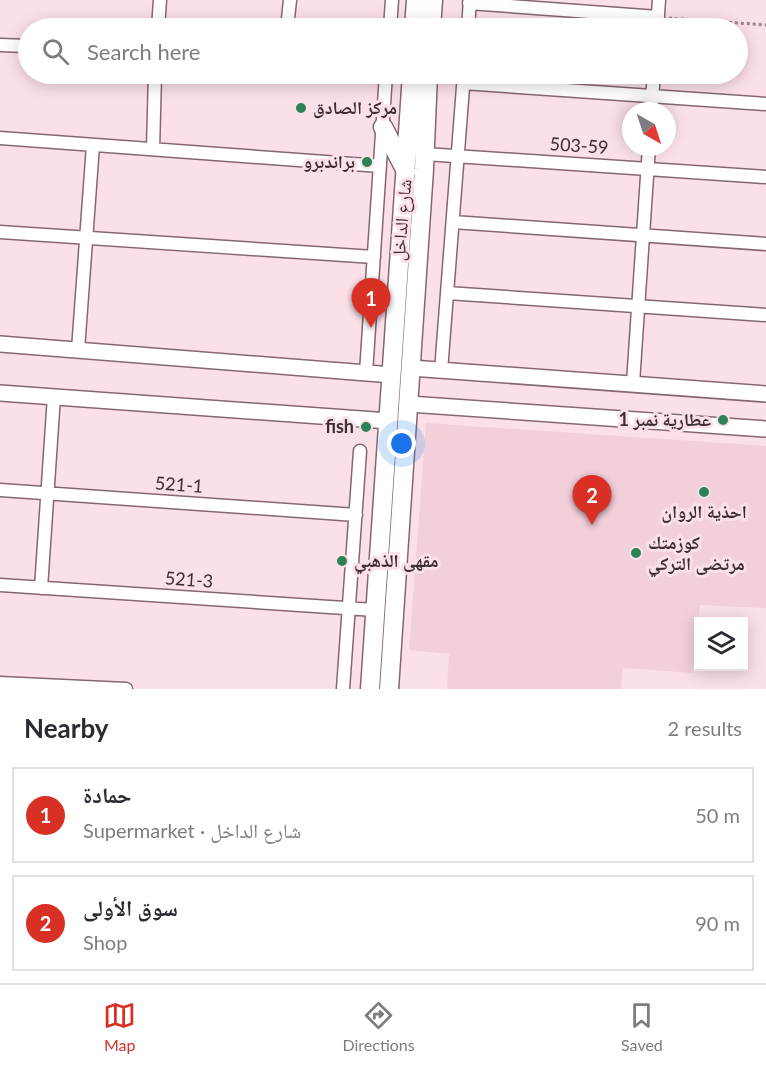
<!DOCTYPE html>
<meta charset="utf-8">
<style>
body{margin:0;font-family:Lato,"Noto Naskh Arabic",sans-serif;background:#f2f2f3;color:#2b2b33}
.controls{position:absolute;right:18px;bottom:18px;display:grid;overflow:hidden;border-radius:0px;box-shadow:0 3px 15px #0003}
.controls button{width:54px;height:54px;display:grid;place-items:center;padding:0;border:0;border-bottom:2px solid #e1e1e2;background:#fff;color:#2b2b33;font:30px sans-serif}
.compass{position:absolute;left:622px;top:102px;width:54px;height:54px;border-radius:50%;background:#fff;box-shadow:0 3px 15px #0003;rotate:141deg}
.you{position:absolute;left:402px;top:444px;width:21px;height:21px;margin:-15px;border:4px solid #fff;border-radius:50%;background:#1a73e8;box-shadow:0 0 0 9px #1a73e833}
.badge{display:grid;place-items:center;width:39px;height:39px;border-radius:50%;background:#d93025;color:#fff;font-size:20px;font-weight:700}
.pin{position:absolute;translate:-50% -50px;filter:drop-shadow(0 2px 3px #0008)}
.pin::after{content:'';position:absolute;top:32px;width:21px;height:18px;background:inherit;clip-path:polygon(0 0,100% 0,50% 100%)}
.list{margin:0;padding:0;list-style:none}
h2{display:flex;justify-content:space-between;align-items:center;height:78px;margin:0;padding:0 24px;font-size:26px}
h2 small{font-size:20px;font-weight:400;color:#7c7c81}
.list li{display:grid;grid-template-columns:39px 1fr auto;gap:18px;align-items:center;box-sizing:border-box;height:96px;margin:0 12px 12px;padding:0 12px;border:2px solid #e1e1e2;border-radius:0px}
.list b{display:block;font-size:22px;white-space:nowrap}
.list p{margin:0;font-size:20px;white-space:nowrap;color:#7c7c81}
.list em{font-size:20px;font-style:normal;color:#7c7c81}
.icon{flex:none;width:33px;height:33px;fill:none;stroke:currentColor;stroke-width:2;stroke-linecap:round;stroke-linejoin:round}
.map{position:relative;flex:none;width:766px;height:689px;overflow:hidden}
.search{position:absolute;background:#fff;box-shadow:0 3px 15px #0003;left:18px;right:18px;top:18px;height:66px;display:flex;align-items:center;gap:15px;box-sizing:border-box;padding:0 21px;border-radius:33px;color:#7c7c81;font-size:22px}
.sheet{height:294px;background:#fff}
nav{display:flex;justify-content:space-around;align-items:center;box-sizing:border-box;height:84px;border-top:2px solid #e1e1e2;background:#fff;font-size:16px;color:#7c7c81}
nav a{display:grid;justify-items:center;gap:3px}
nav .on{color:#d93025}
.map>svg:first-child{display:block}
.built{fill:#f2d0d9}
.lines{fill:none;stroke-linecap:round;stroke-linejoin:round}
.minor-casing{stroke:#86676f;stroke-width:15}
.tertiary-casing{stroke:#86676f;stroke-width:18}
.primary-casing{stroke:#86676f;stroke-width:21}
.path{stroke:#99848a;stroke-width:3;stroke-dasharray:3 3;stroke-linecap:butt}
.minor{stroke:#fff;stroke-width:12}
.tertiary{stroke:#fff;stroke-width:15}
.primary{stroke:#fff;stroke-width:18}
.poi-dot{fill:#2b8256;stroke:#fce0e7;stroke-width:2}
.labels{text-anchor:middle;stroke-width:6;stroke-linejoin:round;paint-order:stroke}
.poi-label{font-size:18px;font-weight:bold;fill:#3c2e32;stroke:#fce0e7;text-anchor:start}
.street-label{font-size:18px;fill:#3c2e32;stroke:#fce0e7}
</style>
<div class="map">
<svg width="766" height="689" viewBox="0 0 766 689">
<rect width="100%" height="100%" fill="#fce0e7"/>
<path class="built" d="M 426,423 L 766,446 L 766,608 L 700,605 L 693,673 L 623,668 L 621,689 L 447,689 L 449,654 L 409,650 Z"/>
<g class="lines">
<g class="minor-casing">
<path id="minor" d="M 469,3 L 658,17
M 158,28 L 160,0
M 287,28 L 290,0
M 390,28 L 392,0
M 468,28 L 470,0
M 657,28 L 659,0
M 0,45 L 28,46
M 463,83 L 766,104
M 651,111 L 654,74
M 0,138 L 380,166
M 153,149 L 155,74
M 425,154 L 766,177
M 453,222 L 766,244
M 0,232 L 374,257
M 447,293 L 766,315
M 78,350 L 93,145
M 441,371 L 464,74
M 366,373 L 386,74
M 633,383 L 649,147
M 0,490 L 356,515
M 0,585 L 375,610
M 41,588 L 54,396
M 0,683 L 126,689
M 343,689 L 360,451"/>
</g>
<g class="tertiary-casing">
<path id="tertiary" d="M 0,344 L 392,375
M 411,368 L 766,394
M 0,393 L 389,421
M 409,404 L 766,429"/>
</g>
<g class="primary-casing">
<path id="primary" d="M 414,28 L 416,0
M 431,28 L 433,0
M 383,127 L 406,171
M 370,689 L 412,74
M 389,689 L 424,169 L 428,74"/>
</g>
<path class="path" d="M 669,18 L 766,25"/>
<use href="#minor" class="minor"/>
<use href="#tertiary" class="tertiary"/>
<use href="#primary" class="primary"/>
</g>
<g class="poi-dot">
<circle cx="301" cy="108" r="6"/>
<circle cx="367" cy="162" r="6"/>
<circle cx="723" cy="420" r="6"/>
<circle cx="366" cy="427" r="6"/>
<circle cx="704" cy="492" r="6"/>
<circle cx="636" cy="553" r="6"/>
<circle cx="342" cy="561" r="6"/>
</g>
<g class="labels">
<g class="poi-label">
<text x="313" y="114">مركز الصادق</text>
<text x="355" y="168" text-anchor="end">براندبرو</text>
<text x="711" y="426" text-anchor="end">عطارية نمبر 1</text>
<text x="354" y="433" text-anchor="end">fish</text>
<text x="704" y="518" text-anchor="middle">احذية الروان</text>
<text x="648" y="549">كوزمتك<tspan x="648" dy="21">مرتضى التركي</tspan></text>
<text x="354" y="567">مقهى الذهبي</text>
</g>
<g class="street-label">
<text transform="translate(579 146) rotate(4)" y="6">503-59</text>
<text transform="translate(402 220) rotate(-85)" y="6">شارع الداخل</text>
<text transform="translate(179 485) rotate(4)" y="6">521-1</text>
<text transform="translate(189 580) rotate(4)" y="6">521-3</text>
</g>
</g>
</svg>
<div class="controls">
<button><svg class="icon" aria-label="layers" viewBox="0 0 24 24"><path d="M12 4l9 5-9 5-9-5zM3 14l9 5 9-5"/></svg></button>
</div>
<svg class="compass" viewBox="-18 -18 36 36"><path d="M0-13l5 13h-10z" fill="#e53935"/><path d="M0 13l5-13h-10z" fill="#7c7c81"/></svg>
<div class="you"></div>
<div class="pin badge" style="left:371px;top:328px">1</div>
<div class="pin badge" style="left:592px;top:525px">2</div>
<div class="search"><svg class="icon" aria-label="search" viewBox="0 0 24 24"><circle cx="10" cy="10" r="6"/><path d="M15 15l6 6"/></svg>Search here</div>
</div>
<section class="sheet">
<h2>Nearby<small>2 results</small></h2>
<ul class="list">
<li><span class="badge">1</span><div><b>حمادة</b><p>Supermarket · شارع الداخل</p></div><em>50 m</em></li>
<li><span class="badge">2</span><div><b>سوق الأولى</b><p>Shop</p></div><em>90 m</em></li>
</ul>
</section>
<nav>
<a class="on"><svg class="icon" aria-label="map" viewBox="0 0 24 24"><path d="M3 6l6-2 6 2 6-2v14l-6 2-6-2-6 2zM9 4v14M15 6v14"/></svg>Map</a>
<a><svg class="icon" aria-label="directions" viewBox="0 0 24 24"><path d="M12 3l9 9-9 9-9-9zM9 14v-3h6M13 9l2 2-2 2"/></svg>Directions</a>
<a><svg class="icon" aria-label="saved" viewBox="0 0 24 24"><path d="M7 4h10v16l-5-4-5 4z"/></svg>Saved</a>
</nav>
